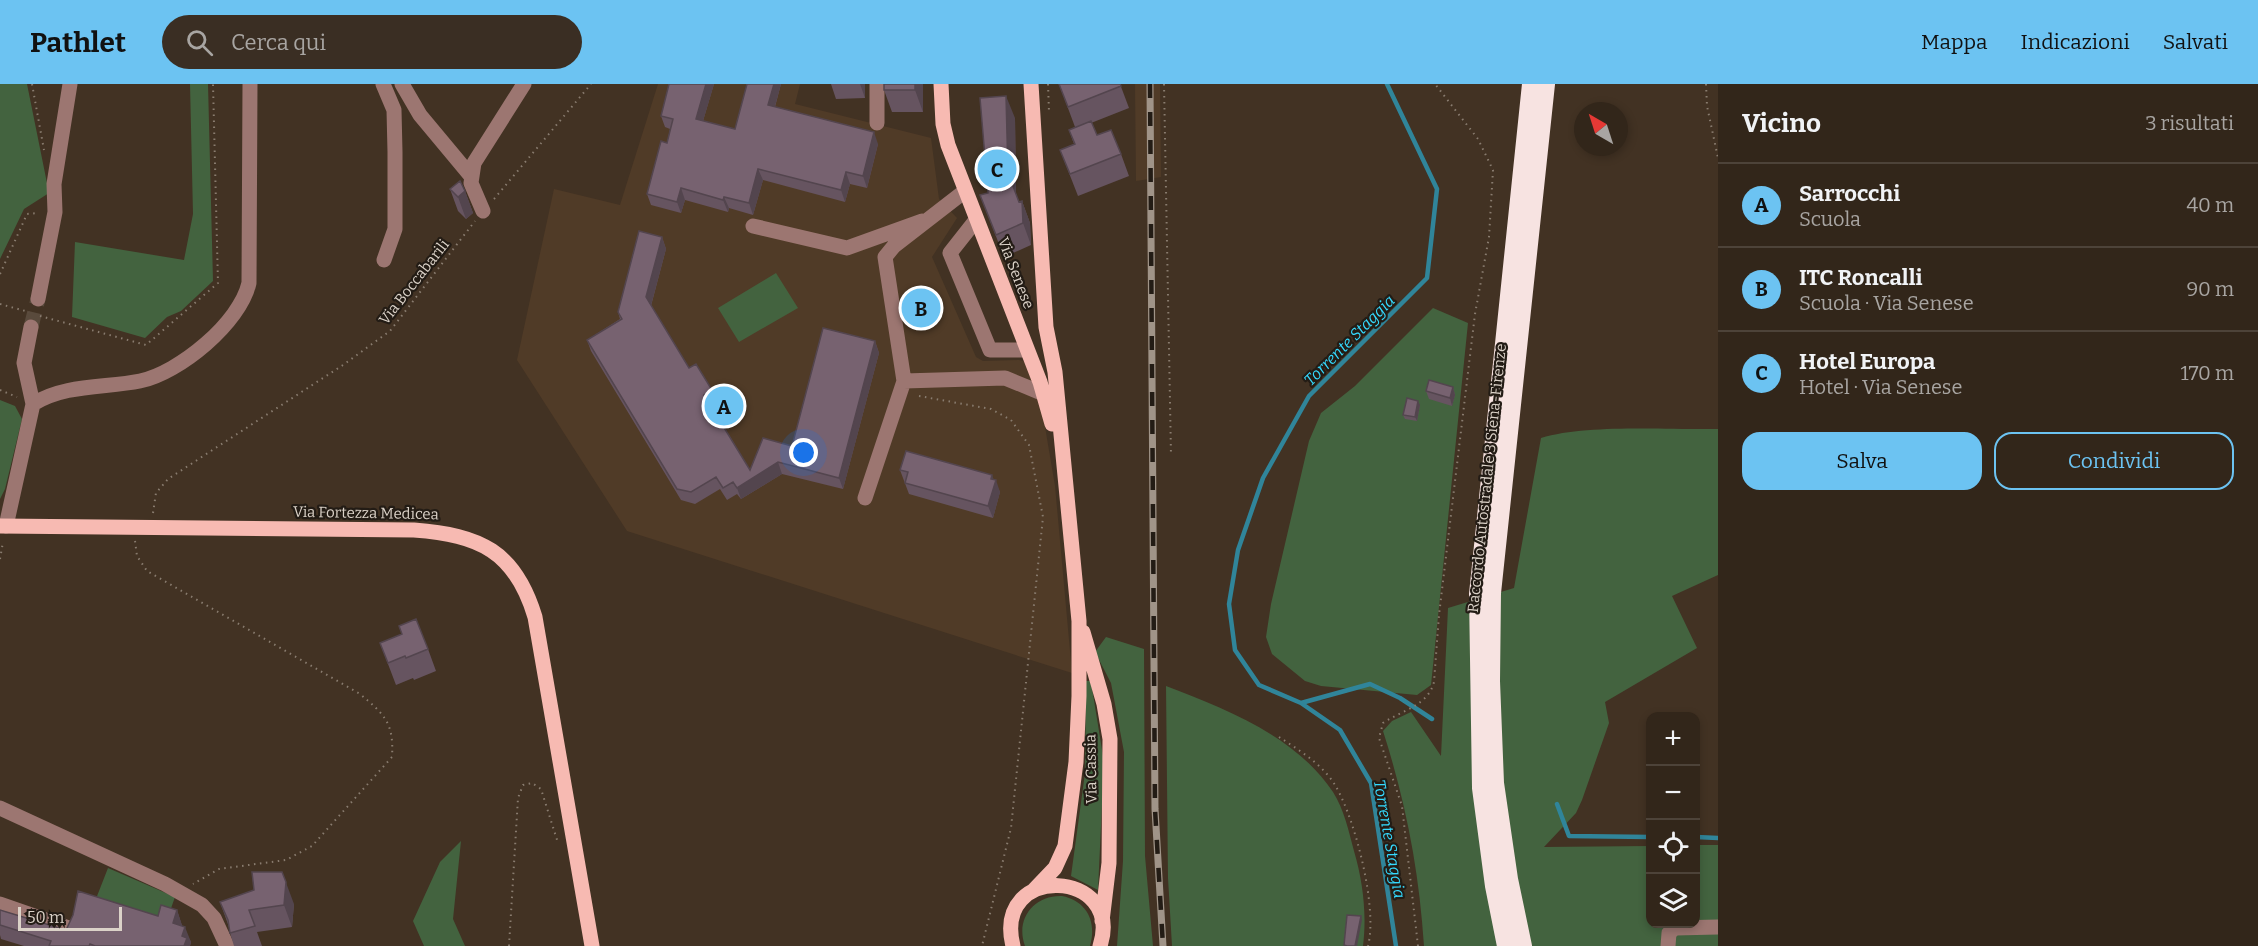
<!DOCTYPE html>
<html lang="it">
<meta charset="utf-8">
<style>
body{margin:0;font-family:Bitter,serif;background:#3a2e23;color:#f1f3f6}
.controls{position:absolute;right:18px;bottom:18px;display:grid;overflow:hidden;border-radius:12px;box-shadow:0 3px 9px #0003}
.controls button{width:54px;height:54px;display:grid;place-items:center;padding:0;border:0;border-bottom:2px solid #4d4339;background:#32261a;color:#f1f3f6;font:30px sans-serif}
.compass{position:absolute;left:1574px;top:18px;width:54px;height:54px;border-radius:50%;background:#32261a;box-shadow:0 3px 9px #0003;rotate:321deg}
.scale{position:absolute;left:18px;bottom:15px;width:104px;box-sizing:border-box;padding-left:6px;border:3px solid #dbd2c8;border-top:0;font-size:16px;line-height:21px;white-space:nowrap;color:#dbd2c8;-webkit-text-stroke:4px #231c15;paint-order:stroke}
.you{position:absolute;left:804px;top:369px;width:21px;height:21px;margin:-15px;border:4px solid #fff;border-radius:50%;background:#1a73e8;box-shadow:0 0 0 9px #1a73e833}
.badge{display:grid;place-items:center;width:39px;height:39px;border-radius:50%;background:#6cc3f2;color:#111;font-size:20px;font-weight:700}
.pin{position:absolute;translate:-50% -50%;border:3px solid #fff;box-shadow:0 2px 6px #0006}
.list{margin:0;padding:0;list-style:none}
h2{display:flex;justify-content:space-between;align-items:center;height:78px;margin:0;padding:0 24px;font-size:26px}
h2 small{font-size:20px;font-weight:400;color:#a8a5a2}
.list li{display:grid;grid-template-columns:39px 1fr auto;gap:18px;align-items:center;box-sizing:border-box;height:84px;padding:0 24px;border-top:2px solid #4d4339}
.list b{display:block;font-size:22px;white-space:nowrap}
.list p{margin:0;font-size:20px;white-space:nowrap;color:#a8a5a2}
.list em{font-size:20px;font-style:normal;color:#a8a5a2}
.actions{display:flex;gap:12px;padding:18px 24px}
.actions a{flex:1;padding:14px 0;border:2px solid #6cc3f2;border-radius:18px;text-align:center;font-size:21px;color:#6cc3f2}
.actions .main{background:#6cc3f2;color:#111}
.icon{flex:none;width:33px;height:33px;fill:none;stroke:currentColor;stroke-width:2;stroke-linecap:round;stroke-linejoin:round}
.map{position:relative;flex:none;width:1718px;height:862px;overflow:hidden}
header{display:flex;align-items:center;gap:36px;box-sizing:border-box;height:84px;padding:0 30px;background:#6cc3f2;color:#111}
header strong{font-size:28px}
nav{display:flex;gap:33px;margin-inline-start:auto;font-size:21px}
.search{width:420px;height:54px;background:#3a2e23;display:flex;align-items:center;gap:15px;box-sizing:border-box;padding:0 21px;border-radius:33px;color:#a8a5a2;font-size:22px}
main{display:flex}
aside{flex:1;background:#32261a}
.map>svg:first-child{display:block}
.built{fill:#503b27}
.green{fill:#43633f}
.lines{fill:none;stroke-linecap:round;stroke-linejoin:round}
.stream{stroke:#30859a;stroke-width:4.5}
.minor-tunnel{stroke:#594a3c;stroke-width:15;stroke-dasharray:15 8;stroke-linecap:butt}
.path{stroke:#897c6f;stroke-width:2;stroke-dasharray:1.5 4.5;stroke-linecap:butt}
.minor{stroke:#9c7671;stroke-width:15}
.major{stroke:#f7bab2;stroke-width:15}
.highway{stroke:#f7e3e1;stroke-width:18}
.rail-casing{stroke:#a09488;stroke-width:7}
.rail{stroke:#231c15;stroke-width:4.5;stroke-dasharray:14;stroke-linecap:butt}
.wall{fill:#665460}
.shaded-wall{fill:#53454e}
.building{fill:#776270;stroke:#53454e;stroke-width:1.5}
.labels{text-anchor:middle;stroke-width:4.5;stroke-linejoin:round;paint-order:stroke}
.street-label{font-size:15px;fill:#dbd2c8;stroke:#231c15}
.water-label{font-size:16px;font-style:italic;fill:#35daff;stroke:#231c15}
</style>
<header>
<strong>Pathlet</strong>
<div class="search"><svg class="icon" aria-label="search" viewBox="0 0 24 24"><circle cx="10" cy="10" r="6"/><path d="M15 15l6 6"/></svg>Cerca qui</div>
<nav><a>Mappa</a><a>Indicazioni</a><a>Salvati</a></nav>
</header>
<main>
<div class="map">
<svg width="1718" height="862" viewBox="0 0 1718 862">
<rect width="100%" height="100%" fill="#423223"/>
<path class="built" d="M 658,0 L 800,0 L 795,20 L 931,54 L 939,115 L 957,134 L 932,173 L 976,273 L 983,277 L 1019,276 L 1028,278 L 1042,325 L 1055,402 L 1072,589 L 627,447 L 517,276 L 554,105 L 620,121 Z
M 1135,0 L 1160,0 L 1161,93 L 1136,97 Z"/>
<path class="green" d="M 0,0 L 27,0 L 49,109 L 24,125 L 0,175 Z
M 190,0 L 208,0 L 213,197 L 181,227 L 167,233 L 145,254 L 72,233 L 75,158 L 184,176 L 193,130 Z
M 776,189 L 798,224 L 739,258 L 718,224 Z
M 1433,224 L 1468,239 L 1431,601 L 1417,611 L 1321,602 L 1305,597 L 1272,570 L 1266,553 L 1271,520 L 1309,357 L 1321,329 L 1355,302 Z
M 0,316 L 15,322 L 22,335 L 5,405 L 0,415 Z
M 1718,345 L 1718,491 L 1672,512 L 1697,564 L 1605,618 L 1609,639 L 1582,716 L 1576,729 L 1544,763 L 1650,762 L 1650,840 L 1696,840 L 1696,761 L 1718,761 L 1718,862 L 1424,862 C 1419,786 1406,719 1383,647 L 1392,637 L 1411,628 L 1441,672 L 1448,524 L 1514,504 L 1541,354 C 1587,340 1668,346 1718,345 Z
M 1106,553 L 1144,565 L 1145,772 L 1153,862 L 1117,862 L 1123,777 L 1124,668 L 1111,599 L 1095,568 Z
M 1086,597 L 1090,597 L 1092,604 L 1104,678 L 1098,806 L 1071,792 L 1085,689 Z
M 1166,602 C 1225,625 1295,651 1333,708 C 1344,725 1349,748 1354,767 C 1363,797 1367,831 1363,862 L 1172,862 L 1168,794 Z
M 461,757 L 453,835 L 465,862 L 424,862 L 413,837 L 440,778 Z
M 108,784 L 175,813 L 163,847 L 92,825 Z
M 1062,812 C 1087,817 1097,838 1090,862 L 1025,862 C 1015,835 1034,811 1062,812 Z"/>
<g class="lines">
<path class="stream" d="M 1387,0 L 1437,105 L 1427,194 L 1309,312 L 1263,394 L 1238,466 L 1229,520 L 1235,566 L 1259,601 L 1301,619 L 1340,646 L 1371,699 L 1396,862
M 1301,619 L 1370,600 L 1400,614 L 1432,635
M 1557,720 L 1569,752 L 1650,753
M 1696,753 L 1718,754"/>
<path class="minor-tunnel" d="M 31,243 L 38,215"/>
<path class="path" d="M 32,0 L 44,66
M 1048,0 L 1049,28
M 1164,0 L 1171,371
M 1706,0 L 1707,22 L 1718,74
M 494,115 L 591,0
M 0,190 L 27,130 L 39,129
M 0,220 L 29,228
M 40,232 L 146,261 L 218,199 L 213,0
M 0,306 L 17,313
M 919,312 L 991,325 L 1011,336 L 1029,361 L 1043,433 L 1011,744 L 982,862
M 153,429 L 156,409 L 168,395 L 343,281 L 390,247 L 475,137
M 135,457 L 137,472 L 147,487 L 360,610 C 385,631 394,639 392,673 L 312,762 L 286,776 L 219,785 L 193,800
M 0,475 L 3,458
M 1279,653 C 1299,666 1322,680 1335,701 C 1355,734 1378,824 1368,862
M 509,862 L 518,714 L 523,701 L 532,699 L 541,705 L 558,759
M 1418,862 L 1402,722 L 1379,654 L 1383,639 C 1402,626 1428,622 1434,598 L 1439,531 L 1475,230 L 1489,153 L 1493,86 L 1478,55 L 1435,0"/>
<path class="minor" d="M 383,0 L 394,26 L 395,68 L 395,145 L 384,176
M 402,0 L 420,31 L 470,91
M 877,0 L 877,39
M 965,107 L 894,162 L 885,173 L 904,297 L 1005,294 L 1044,310
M 483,127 L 471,99 L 474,79 L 524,0
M 976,136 L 950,169 L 990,266 L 1027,266
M 753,142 L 847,164 L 922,137
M 38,215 L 55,128 L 54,100 L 70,0
M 33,320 C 65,300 105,304 140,297 C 179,289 240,239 249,199 L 250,0
M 865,414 L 904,297
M 6,442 L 33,320 L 24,279 L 31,243
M 0,724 L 165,800 L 202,821 L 214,834 L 227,862
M 0,820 L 69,844
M 1668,862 L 1669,849 L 1675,844 L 1718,843"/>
<path class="major" d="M 941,0 L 943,40 L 948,61 L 1040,298 L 1052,340
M 1031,0 L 1046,243 L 1055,288 L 1079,537 L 1079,612 L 1076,678 L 1065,762 L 1055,784 L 1034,806
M 0,442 L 414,446 C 480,451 515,467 535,533 L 592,862
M 1083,548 L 1104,620 L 1110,655 L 1109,779 L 1102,837
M 1013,862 C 992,778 1125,785 1100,862"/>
<path class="highway" d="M 1506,862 L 1494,802 L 1481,704 L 1478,510 L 1531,0
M 1523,862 L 1509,795 L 1495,699 L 1491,597 L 1492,509 L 1546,0"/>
<g class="rail-casing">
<path id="rail" d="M 1150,0 L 1155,725 L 1163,862"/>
</g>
<use href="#rail" class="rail"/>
</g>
<path class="wall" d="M 669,0 L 714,0 L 703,37 L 735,45 L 747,0 L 745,0 L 781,0 L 775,23 L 878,60 L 867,104 L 850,100 L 845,118 L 763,96 L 753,131 L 729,124 L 728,128 L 685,116 L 681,129 L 651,121 L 647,110 L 667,59 L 670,45 L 665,43 L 661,32 Z
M 831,0 L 865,0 L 865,14 L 836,15 Z
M 923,0 L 923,28 L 892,28 L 884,6 Z
M 1059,0 L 1120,0 L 1129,24 L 1091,39 L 1097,51 L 1121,70 L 1129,92 L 1078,112 L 1060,66 L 1074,60 L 1069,46 L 1075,43 Z
M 1015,34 L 1016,110 L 1019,118 L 1022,117 L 1030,139 L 1031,161 L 1004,173 L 980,111 L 988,109 Z
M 450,105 L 465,107 L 473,129 L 466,135 L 458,127 Z
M 662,153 L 666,165 L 651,222 L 689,284 L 716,318 L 711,321 L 750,386 L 792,362 L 875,257 L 879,269 L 843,405 L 782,390 L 741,415 L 737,410 L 727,416 L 720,405 L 695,420 L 681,416 L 591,267 L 587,256 L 620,235 L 618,228 Z
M 1453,303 L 1455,311 L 1452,322 L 1429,315 L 1426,307 Z
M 1420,321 L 1417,337 L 1405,335 L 1403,331 Z
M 900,386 L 994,396 L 1000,408 L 993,434 L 909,410 Z
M 380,559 L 428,565 L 436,587 L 414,596 L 413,594 L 396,601 Z
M 220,818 L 294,820 L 292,843 L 257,848 L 262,862 L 234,862 L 230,849 L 229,843 Z
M 0,826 L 66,846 L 158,832 L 177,826 L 182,842 L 191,858 L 190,862 L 24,862 L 1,855 L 0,851 Z"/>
<path class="shaded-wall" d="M 706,0 L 714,0 L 700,47 L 696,35 Z
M 774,0 L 781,0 L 772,33 L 768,21 Z
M 860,0 L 865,0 L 865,14 Z
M 915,0 L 923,0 L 923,28 L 915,6 Z
M 1006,12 L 1015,34 L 1016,111 L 1008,89 Z
M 874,48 L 878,60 L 867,104 L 863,92 Z
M 758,85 L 763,96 L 753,131 L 749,119 Z
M 846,88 L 850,100 L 845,118 L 841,106 Z
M 681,104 L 685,116 L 681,129 L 677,118 Z
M 465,107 L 473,129 L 466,135 L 458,113 Z
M 724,113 L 729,124 L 728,128 L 723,116 Z
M 1022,117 L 1030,139 L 1031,161 L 1023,139 Z
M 662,153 L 666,165 L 650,225 L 646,213 Z
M 875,257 L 879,269 L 843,405 L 839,394 Z
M 1453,303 L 1455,311 L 1452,322 L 1450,314 Z
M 712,306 L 716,318 L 709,323 L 704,311 Z
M 1418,317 L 1420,321 L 1417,337 L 1415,333 Z
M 778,378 L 782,390 L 741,415 L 737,404 Z
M 992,391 L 995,399 L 996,396 L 1000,408 L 993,434 L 988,422 L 991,395 Z
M 282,788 L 294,820 L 292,843 L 284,821 Z
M 177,826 L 182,841 L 178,854 L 173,839 Z
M 1361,832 L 1362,836 L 1357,862 L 1355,862 Z
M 185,843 L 191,858 L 190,862 L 184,862 L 182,852 Z"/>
<path class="building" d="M 669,0 L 706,0 L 696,35 L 735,45 L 747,0 L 774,0 L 768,21 L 874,48 L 863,92 L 846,88 L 841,106 L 758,85 L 749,119 L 724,113 L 723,116 L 681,104 L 677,118 L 647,110 L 661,57 L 667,59 L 673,35 L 661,32 Z
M 884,0 L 915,0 L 915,6 L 884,6 Z
M 1059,0 L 1120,0 L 1121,2 L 1068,23 Z
M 1006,12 L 1008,89 L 1019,118 L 1022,117 L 1023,139 L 996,151 L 980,111 L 988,109 L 980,14 Z
M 1091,37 L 1097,51 L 1111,46 L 1121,70 L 1070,90 L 1060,66 L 1075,60 L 1069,46 Z
M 460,97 L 465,107 L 458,113 L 450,105 Z
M 639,147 L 662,153 L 646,213 L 689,284 L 696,280 L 712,306 L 704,311 L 750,386 L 763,354 L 792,362 L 823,244 L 875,257 L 839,394 L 778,378 L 737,404 L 733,398 L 723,404 L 716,393 L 691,408 L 677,405 L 587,256 L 622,235 L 618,228 Z
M 1429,296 L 1453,303 L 1450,314 L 1426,307 Z
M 1407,314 L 1418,317 L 1415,333 L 1403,331 Z
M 906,367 L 992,391 L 991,395 L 996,396 L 988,422 L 905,399 L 908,388 L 900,386 Z
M 416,535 L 428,565 L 406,574 L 405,572 L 388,579 L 380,559 L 402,550 L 399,542 Z
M 252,788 L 282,788 L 286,798 L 284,821 L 249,826 L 255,842 L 230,849 L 228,836 L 220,818 L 254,806 Z
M 78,807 L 158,832 L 161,821 L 177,826 L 173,839 L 185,843 L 182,852 L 187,854 L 184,862 L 95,862 L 90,860 L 89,862 L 49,862 L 51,857 L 0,841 L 0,826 L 66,846 L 73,831 Z
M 1347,831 L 1361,832 L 1355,862 L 1347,862 L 1344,861 Z"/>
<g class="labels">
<g class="street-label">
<text transform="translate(1016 189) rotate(69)" y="5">Via Senese</text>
<text transform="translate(414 198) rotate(-52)" y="5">Via Boccabarili</text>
<text transform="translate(1487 394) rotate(-84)" y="5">Raccordo Autostradale 3 Siena-Firenze</text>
<text transform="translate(366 429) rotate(1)" y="5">Via Fortezza Medicea</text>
<text transform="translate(1091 685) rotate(-91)" y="5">Via Cassia</text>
</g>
<g class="water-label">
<text transform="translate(1349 256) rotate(-45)" y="6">Torrente Staggia</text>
<text transform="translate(1390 755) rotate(80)" y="6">Torrente Staggia</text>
</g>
</g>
</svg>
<div class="controls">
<button>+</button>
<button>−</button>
<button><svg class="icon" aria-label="locate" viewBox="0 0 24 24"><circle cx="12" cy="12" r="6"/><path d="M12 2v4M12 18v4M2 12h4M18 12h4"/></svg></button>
<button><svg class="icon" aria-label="layers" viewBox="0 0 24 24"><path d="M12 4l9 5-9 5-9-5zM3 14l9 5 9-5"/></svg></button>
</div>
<svg class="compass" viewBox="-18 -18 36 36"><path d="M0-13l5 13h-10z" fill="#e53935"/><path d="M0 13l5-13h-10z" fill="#a8a5a2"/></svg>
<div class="scale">50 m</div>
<div class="you"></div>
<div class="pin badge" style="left:724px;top:322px">A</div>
<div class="pin badge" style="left:921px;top:224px">B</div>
<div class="pin badge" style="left:997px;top:85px">C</div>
</div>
<aside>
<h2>Vicino<small>3 risultati</small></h2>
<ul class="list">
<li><span class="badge">A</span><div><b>Sarrocchi</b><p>Scuola</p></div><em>40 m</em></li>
<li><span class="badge">B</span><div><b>ITC Roncalli</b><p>Scuola · Via Senese</p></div><em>90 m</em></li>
<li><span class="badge">C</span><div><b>Hotel Europa</b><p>Hotel · Via Senese</p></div><em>170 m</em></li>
</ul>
<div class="actions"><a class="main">Salva</a><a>Condividi</a></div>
</aside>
</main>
